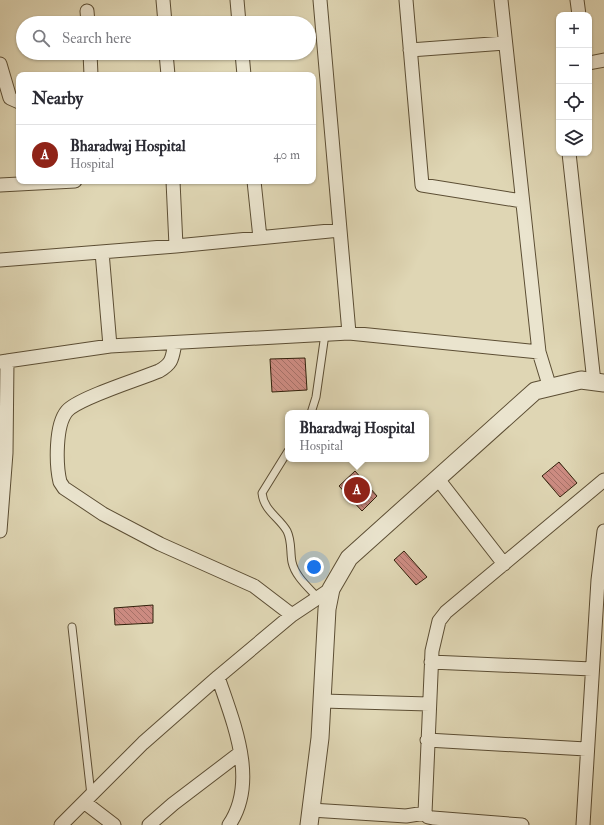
<!DOCTYPE html>
<meta charset="utf-8">
<style>
body{margin:0;font-family:"IM FELL Double Pica",serif;background:#f7f7f7;color:#2b2b33}
.controls{position:absolute;right:12px;top:12px;display:grid;overflow:hidden;border-radius:8px;box-shadow:0 1px 3px #0004}
.controls button{width:36px;height:36px;display:grid;place-items:center;padding:0;border:0;border-bottom:1px solid #e1e1e2;background:#fff;color:#2b2b33;font:20px sans-serif}
.you{position:absolute;left:314px;top:567px;width:14px;height:14px;margin:-10px;border:3px solid #fff;border-radius:50%;background:#1a73e8;box-shadow:0 0 0 6px #1a73e833}
.badge{display:grid;place-items:center;width:26px;height:26px;border-radius:50%;background:#8f2418;color:#fff;font-size:13px;font-weight:700}
.pin{position:absolute;translate:-50% -50%;border:2px solid #fff;box-shadow:0 1px 4px #0006}
.popup{position:absolute;left:285px;top:410px;width:144px;height:52px;box-sizing:border-box;display:grid;place-content:center;border-radius:8px;background:#fff;filter:drop-shadow(0 1px 3px #0005);font-size:13px;white-space:nowrap;color:#7c7c81}
.popup b{font-size:15px;color:#2b2b33}
.popup::after{content:'';position:absolute;left:50%;top:100%;margin-left:-8px;border:8px solid transparent;border-top-color:#fff}
.list{margin:0;padding:0;list-style:none}
h2{display:flex;justify-content:space-between;align-items:center;height:52px;margin:0;padding:0 16px;font-size:17px}
h2 small{font-size:13px;font-weight:400;color:#7c7c81}
.list li{display:grid;grid-template-columns:26px 1fr auto;gap:12px;align-items:center;box-sizing:border-box;height:60px;padding:0 16px;border-top:1px solid #e1e1e2}
.list b{display:block;font-size:15px;white-space:nowrap}
.list p{margin:0;font-size:13px;white-space:nowrap;color:#7c7c81}
.list em{font-size:13px;font-style:normal;color:#7c7c81}
.icon{flex:none;width:22px;height:22px;fill:none;stroke:currentColor;stroke-width:2;stroke-linecap:round;stroke-linejoin:round}
.map{position:relative;flex:none;width:604px;height:825px;overflow:hidden}
.search{position:absolute;background:#fff;box-shadow:0 1px 3px #0004;left:16px;top:16px;width:300px;height:44px;display:flex;align-items:center;gap:10px;box-sizing:border-box;padding:0 14px;border-radius:22px;color:#7c7c81;font-size:15px}
.panel{position:absolute;background:#fff;box-shadow:0 1px 3px #0004;left:16px;top:72px;width:300px;height:112px;border-radius:8px}
.map>svg:first-child{display:block}
.building{fill:url(#building-back-hatch);stroke:#31200a}
.lines{fill:none;stroke-linecap:round;stroke-linejoin:round}
.service-casing{stroke:#5c4e34;stroke-width:9}
.minor-casing{stroke:#5c4e34;stroke-width:15}
.tertiary-casing{stroke:#5c4e34;stroke-width:19}
.service{stroke:#eae4ce;stroke-width:7}
.minor{stroke:#eae4ce;stroke-width:13}
.tertiary{stroke:#eae4ce;stroke-width:17}
</style>
<div class="map">
<svg width="604" height="825" viewBox="0 0 604 825">
<defs>
<pattern id="building-back-hatch" width="6" height="6" patternUnits="userSpaceOnUse"><rect width="6" height="6" fill="#cc8b81"/><path d="M-1 5l2 2M0 0l6 6M5-1l2 2" fill="none" stroke="#a67168"/></pattern>
</defs>
<rect width="100%" height="100%" fill="#dfd6b4"/>
<filter id="stains"><feTurbulence type="fractalNoise" baseFrequency=".005" numOctaves="4"/><feColorMatrix values="0 0 0 0 .2 0 0 0 0 .09 0 0 0 0 .02 0 0 0 .5 -.17"/></filter>
<radialGradient id="worn" r=".72"><stop offset=".6" stop-color="#630" stop-opacity="0"/><stop offset="1" stop-color="#630" stop-opacity=".3"/></radialGradient>
<path class="building" d="M 305,358 L 307,390 L 272,392 L 270,359 Z
M 559,462 L 577,483 L 560,497 L 542,476 Z
M 355,471 L 377,496 L 362,511 L 339,486 Z
M 404,551 L 427,577 L 416,585 L 394,560 Z
M 153,605 L 153,623 L 115,625 L 114,608 Z"/>
<g class="lines">
<g class="service-casing">
<path id="service" d="M 311,413 L 316,397 L 325,334
M 288,451 L 262,493 C 264,511 279,517 287,531 C 292,541 290,552 292,562 C 295,576 308,587 317,597
M 72,627 L 91,795"/>
</g>
<g class="minor-casing">
<path id="minor" d="M 163,0 L 165,23
M 237,0 L 239,23
M 320,0 L 349,333
M 406,0 L 422,185 L 522,201
M 577,0 L 579,15
M 87,11 L 88,23
M 410,50 L 505,43
M 90,53 L 91,75
M 166,53 L 168,75
M 242,53 L 244,75
M 589,63 L 604,60
M 0,64 L 10,98 L 19,102
M 569,153 L 594,382
M 173,181 L 176,246
M 254,181 L 260,238
M 0,185 L 75,181
M 102,252 L 110,346
M 0,260 L 176,246 L 340,230
M 175,343 C 172,358 173,363 159,371 C 140,379 78,398 67,411 C 55,425 56,465 60,482 L 64,488 L 103,514 L 160,544 L 254,586 L 292,615
M 539,352 L 550,388
M 7,361 L 110,346 L 349,333 L 539,352 L 501,0
M 0,362 L 7,361 L 6,453 L 0,531
M 438,479 L 504,564
M 431,662 L 592,669
M 218,677 C 233,722 259,781 229,825
M 322,701 L 429,704
M 427,740 L 586,749
M 84,802 L 114,825
M 311,810 L 406,816 L 425,813
M 61,825 L 143,743 L 218,677 L 292,615 L 331,589
M 149,825 L 173,804 L 240,753
M 522,825 L 433,818 L 428,817 L 425,813 L 432,651 L 439,621 L 446,612 L 604,480
M 583,825 L 598,580 L 604,531"/>
</g>
<g class="tertiary-casing">
<path id="tertiary" d="M 309,825 L 320,738 L 327,609 L 331,589 L 349,558 L 535,391 L 581,380 L 604,383"/>
</g>
<use href="#service" class="service"/>
<use href="#minor" class="minor"/>
<use href="#tertiary" class="tertiary"/>
</g>
<rect width="100%" height="100%" filter="url(#stains)"/>
<rect width="100%" height="100%" fill="url(#worn)"/>
</svg>
<div class="controls">
<button>+</button>
<button>−</button>
<button><svg class="icon" aria-label="locate" viewBox="0 0 24 24"><circle cx="12" cy="12" r="6"/><path d="M12 2v4M12 18v4M2 12h4M18 12h4"/></svg></button>
<button><svg class="icon" aria-label="layers" viewBox="0 0 24 24"><path d="M12 4l9 5-9 5-9-5zM3 14l9 5 9-5"/></svg></button>
</div>
<div class="you"></div>
<div class="pin badge" style="left:357px;top:490px">A</div>
<div class="popup"><b>Bharadwaj Hospital</b>Hospital</div>
<div class="search"><svg class="icon" aria-label="search" viewBox="0 0 24 24"><circle cx="10" cy="10" r="6"/><path d="M15 15l6 6"/></svg>Search here</div>
<section class="panel">
<h2>Nearby<small></small></h2>
<ul class="list">
<li><span class="badge">A</span><div><b>Bharadwaj Hospital</b><p>Hospital</p></div><em>40 m</em></li>
</ul>
</section>
</div>
